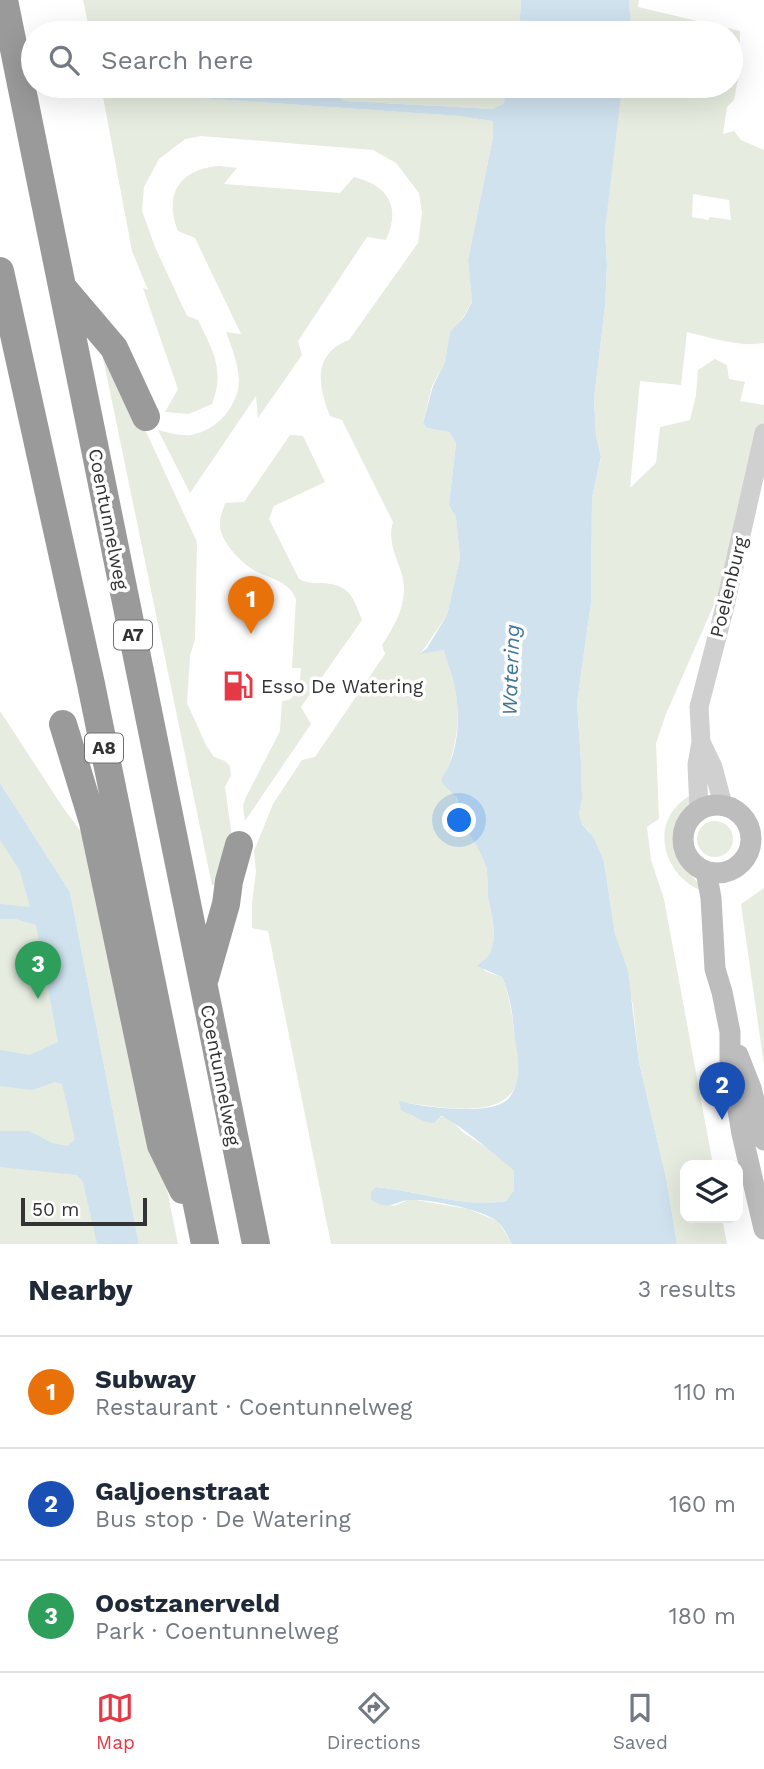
<!DOCTYPE html>
<meta charset="utf-8">
<style>
body{margin:0;font-family:"Work Sans",sans-serif;background:#f2f2f3;color:#1f2937}
.controls{position:absolute;right:21px;bottom:21px;display:grid;overflow:hidden;border-radius:14px;box-shadow:0 7px 28px #0002}
.controls button{width:63px;height:63px;display:grid;place-items:center;padding:0;border:0;border-bottom:2px solid #e0e1e3;background:#fff;color:#1f2937;font:35px sans-serif}
.scale{position:absolute;left:21px;bottom:18px;width:126px;box-sizing:border-box;padding-left:7px;border:4px solid #333;border-top:0;font-size:19px;line-height:24px;white-space:nowrap;color:#333;-webkit-text-stroke:5px #fff;paint-order:stroke}
.you{position:absolute;left:460px;top:821px;width:24px;height:24px;margin:-18px;border:5px solid #fff;border-radius:50%;background:#1a73e8;box-shadow:0 0 0 10px #1a73e833}
.badge{display:grid;place-items:center;width:46px;height:46px;border-radius:50%;background:#e63946;color:#fff;font-size:23px;font-weight:700}
.pin{position:absolute;translate:-50% -58px;filter:drop-shadow(0 2px 4px #0008)}
.pin::after{content:'';position:absolute;top:37px;width:24px;height:21px;background:inherit;clip-path:polygon(0 0,100% 0,50% 100%)}
.list{margin:0;padding:0;list-style:none}
h2{display:flex;justify-content:space-between;align-items:center;height:91px;margin:0;padding:0 28px;font-size:30px}
h2 small{font-size:23px;font-weight:400;color:#747a83}
.list li{display:grid;grid-template-columns:46px 1fr auto;gap:21px;align-items:center;box-sizing:border-box;height:112px;padding:0 28px;border-top:2px solid #e0e1e3}
.list b{display:block;font-size:26px;white-space:nowrap}
.list p{margin:0;font-size:23px;white-space:nowrap;color:#747a83}
.list em{font-size:23px;font-style:normal;color:#747a83}
.icon{flex:none;width:38px;height:38px;fill:none;stroke:currentColor;stroke-width:2;stroke-linecap:round;stroke-linejoin:round}
.map{position:relative;flex:none;width:764px;height:1244px;overflow:hidden}
.search{position:absolute;background:#fff;box-shadow:0 7px 28px #0002;left:21px;right:21px;top:21px;height:77px;display:flex;align-items:center;gap:18px;box-sizing:border-box;padding:0 24px;border-radius:38px;color:#747a83;font-size:26px}
.sheet{height:427px;background:#fff}
nav{display:flex;justify-content:space-around;align-items:center;box-sizing:border-box;height:98px;border-top:2px solid #e0e1e3;background:#fff;font-size:19px;color:#747a83}
nav a{display:grid;justify-items:center;gap:4px}
nav .on{color:#e63946}
.map>svg:first-child{display:block}
.green{fill:#e6ecdf;fill-rule:evenodd}
.water{fill:#cfe2ee}
.lines{fill:none;stroke-linecap:round;stroke-linejoin:round}
.tertiary{stroke:#d0d0d0;stroke-width:19}
.secondary{stroke:#bdbdbd;stroke-width:21}
.motorway{stroke:#9a9a9a;stroke-width:28}
.labels{text-anchor:middle;stroke-width:7;stroke-linejoin:round;paint-order:stroke}
.shield{fill:#fff;stroke:#707070;stroke-width:2}
.shield-label{font-size:18px;font-weight:bold;fill:#333}
.street-label{font-size:19px;fill:#333;stroke:#fff}
.poi-label{font-size:19px;fill:#333;stroke:#fff;text-anchor:start}
.water-label{font-size:21px;font-style:italic;fill:#3f7597;stroke:#fff}
</style>
<div class="map">
<svg width="764" height="1244" viewBox="0 0 764 1244">
<rect width="100%" height="100%" fill="#fff"/>
<path class="green" d="M 83,0 L 521,0 L 519,33 L 90,33 Z
M 629,0 L 639,0 L 638,7 L 740,31 L 738,79 L 734,100 L 727,107 L 723,134 L 734,131 L 741,140 L 764,150 L 764,343 C 737,347 713,338 687,332 L 681,385 L 640,381 L 630,488 L 656,463 L 660,427 L 690,420 L 696,395 L 698,370 L 715,359 L 727,365 L 729,379 L 745,382 L 740,401 L 764,405 L 764,443 L 730,568 L 666,714 L 656,743 L 659,819 L 647,827 L 651,860 L 664,899 L 713,1165 L 685,1165 L 685,1218 L 722,1218 L 727,1244 L 677,1244 L 667,1182 L 639,1062 L 633,1005 L 615,934 L 604,862 L 588,830 L 582,824 L 579,814 L 582,799 L 581,762 L 577,703 L 591,603 L 592,498 L 601,458 L 596,436 L 594,399 L 605,307 L 607,265 L 605,230 L 619,94 L 622,86 L 731,86 L 731,33 L 638,33 L 639,30 L 631,26 ZM 693,194 L 729,200 L 731,220 L 710,217 L 708,220 L 692,217 Z
M 101,86 L 128,86 L 128,93 L 460,116 L 493,121 L 493,137 L 468,260 L 472,301 L 464,316 L 450,333 L 445,362 L 432,386 L 423,423 L 427,428 L 449,432 L 456,443 L 449,505 L 456,518 L 460,558 L 447,615 L 421,653 L 445,649 C 446,659 449,666 452,676 C 462,707 458,743 446,773 L 462,813 L 464,827 L 477,846 L 487,869 L 488,897 L 493,921 L 494,939 L 490,954 L 480,963 L 485,971 L 502,977 C 511,999 513,1022 516,1046 C 518,1058 521,1071 517,1083 C 503,1123 431,1105 399,1102 L 413,1116 L 448,1117 L 464,1133 L 501,1157 L 514,1171 L 514,1190 L 506,1201 C 464,1208 419,1191 377,1187 L 371,1193 L 371,1200 L 394,1206 L 410,1199 L 468,1209 L 498,1221 L 512,1244 L 331,1244 L 268,931 L 252,928 L 252,903 L 256,872 L 254,851 L 273,804 L 302,760 L 315,757 L 385,654 L 382,645 C 393,628 403,612 404,590 C 405,566 385,548 393,522 L 342,420 L 330,416 C 318,386 312,354 349,340 L 418,243 L 422,213 L 419,193 L 396,163 L 373,150 L 201,136 L 185,139 L 159,159 L 144,187 L 142,211 L 155,247 L 187,316 L 198,320 C 213,351 225,370 212,404 L 189,414 L 165,412 L 178,389 L 143,288 L 148,290 L 132,251 Z
M 224,86 L 505,86 L 504,103 L 493,109 L 346,101 L 333,95 Z
M 219,166 L 237,168 L 224,184 L 340,193 L 354,177 C 389,186 401,207 386,240 L 367,237 L 298,341 L 302,355 L 258,418 L 256,396 L 190,493 L 158,430 C 170,433 180,436 191,435 C 217,431 239,405 239,380 C 238,363 232,348 226,332 L 241,334 L 195,238 L 178,231 C 163,194 180,169 219,166 Z
M 111,356 L 197,542 L 195,639 L 190,656 L 187,703 L 206,745 L 214,757 L 225,761 L 230,766 L 231,775 L 225,787 L 232,837 L 224,882 L 212,885 L 103,358 Z
M 290,435 L 303,436 L 325,482 L 274,506 L 269,519 L 299,579 C 306,583 313,583 321,583 C 349,584 353,596 362,620 L 301,707 L 311,724 L 245,821 L 243,806 L 246,797 L 280,731 L 282,701 L 289,700 L 299,691 L 301,668 L 292,668 L 296,599 C 288,579 268,579 252,569 C 239,560 220,541 220,525 C 219,518 223,510 225,503 L 244,502 Z
M 0,711 L 64,809 L 100,857 L 178,1244 L 139,1244 L 70,892 L 0,783 Z
M 0,791 L 126,1244 L 0,1244 Z
M 691,795 L 695,802 C 679,819 668,841 682,864 C 689,874 697,879 702,891 C 661,874 648,819 691,795 Z
M697 839a18 18 0 1 1 36 0a18 18 0 1 1-36 0Z
M 764,888 L 764,1065 L 741,904 Z"/>
<path class="water" d="M 521,0 L 629,0 L 631,26 L 639,30 L 638,33 L 519,33 Z
M 128,86 L 224,86 L 333,95 L 346,101 L 493,109 L 504,103 L 505,86 L 622,86 L 605,230 L 607,265 L 605,307 L 594,399 L 596,436 L 601,457 L 592,498 L 591,603 L 577,703 L 581,762 L 582,799 L 579,814 L 582,824 L 594,838 L 604,862 L 615,934 L 628,971 L 639,1062 L 667,1182 L 677,1244 L 512,1244 C 508,1237 503,1226 497,1221 C 483,1210 431,1199 412,1200 C 394,1200 392,1212 371,1200 L 371,1192 L 376,1187 C 418,1191 464,1208 506,1201 L 514,1190 L 514,1171 C 505,1162 450,1117 441,1116 L 434,1123 L 426,1122 L 401,1110 L 399,1101 C 422,1107 493,1117 509,1098 C 523,1081 518,1059 515,1040 C 513,1018 511,997 502,977 L 477,966 L 490,954 L 494,939 L 493,921 L 488,897 L 487,869 L 477,846 L 464,827 L 457,798 L 443,784 L 441,779 C 461,752 461,707 452,676 C 449,667 446,659 444,650 L 420,654 L 427,648 L 447,615 L 460,558 L 456,518 L 449,505 L 456,443 L 449,432 L 427,428 L 423,423 L 433,386 L 445,362 L 450,332 L 464,317 L 472,302 L 468,260 L 493,137 L 493,121 L 459,116 L 128,93 Z
M 0,783 L 70,892 L 139,1244 L 97,1244 L 83,1182 L 77,1175 L 0,1167 L 0,1131 L 29,1131 L 52,1143 L 68,1146 L 75,1139 L 62,1084 L 55,1082 L 32,1090 L 0,1086 L 0,1050 L 30,1055 L 58,1042 L 36,925 L 16,919 L 0,919 L 0,904 L 30,907 L 20,871 L 0,840 Z"/>
<g class="lines">
<path class="tertiary" d="M 701,742 L 713,767 L 723,805
M 699,810 L 697,765 L 701,742 L 699,707 L 725,606 L 764,433"/>
<path class="secondary" d="M683 839a34 34 0 1 1 68 0a34 34 0 1 1-68 0Z
M 706,871 L 711,898 L 715,969 L 722,992 L 730,1032 L 730,1062 L 742,1134 L 764,1229
M 738,1055 L 751,1088 L 764,1140"/>
<path class="motorway" d="M 4,0 L 256,1244
M 0,271 L 91,684 L 205,1244
M 63,288 L 114,348 L 146,417
M 63,724 L 93,822 L 161,1145 L 183,1190
M 205,978 L 226,904 L 229,881 L 239,845"/>
</g>
<defs>
<g id="fuel-bare" transform="scale(2.415)"><path d="M-5.5-6h7V0h2V4h1.3V-2.5L3-4.5l.8-.8L6-3V5H2.5V1h-1V6h-7ZM-4.2-4.7v3.2H.2V-4.7Z" fill="#e63946" stroke="#fff" stroke-width="2.5" paint-order="stroke"/></g>
</defs>
<g fill-rule="evenodd">
<use href="#fuel-bare" x="238" y="686"/>
</g>
<g class="labels">
<g class="shield">
<rect x="114" y="620.5" width="38" height="29" rx="5"/>
<rect x="85" y="733.5" width="38" height="29" rx="5"/>
</g>
<g class="shield-label">
<text x="133" y="641">A7</text>
<text x="104" y="754">A8</text>
</g>
<g class="street-label">
<text transform="translate(109 519) rotate(79)" y="7">Coentunnelweg</text>
<text transform="translate(728 587) rotate(-76)" y="7">Poelenburg</text>
<text transform="translate(221 1075) rotate(79)" y="7">Coentunnelweg</text>
</g>
<g class="poi-label">
<text x="261" y="693">Esso De Watering</text>
</g>
<g class="water-label">
<text transform="translate(511 670) rotate(-88)" y="7">Watering</text>
</g>
</g>
</svg>
<div class="controls">
<button><svg class="icon" aria-label="layers" viewBox="0 0 24 24"><path d="M12 4l9 5-9 5-9-5zM3 14l9 5 9-5"/></svg></button>
</div>
<div class="scale">50 m</div>
<div class="you"></div>
<div class="pin badge" style="left:251px;top:634px;background:#e8710a">1</div>
<div class="pin badge" style="left:722px;top:1120px;background:#1a4fb4">2</div>
<div class="pin badge" style="left:38px;top:999px;background:#2e9e5b">3</div>
<div class="search"><svg class="icon" aria-label="search" viewBox="0 0 24 24"><circle cx="10" cy="10" r="6"/><path d="M15 15l6 6"/></svg>Search here</div>
</div>
<section class="sheet">
<h2>Nearby<small>3 results</small></h2>
<ul class="list">
<li><span class="badge" style="background:#e8710a">1</span><div><b>Subway</b><p>Restaurant · Coentunnelweg</p></div><em>110 m</em></li>
<li><span class="badge" style="background:#1a4fb4">2</span><div><b>Galjoenstraat</b><p>Bus stop · De Watering</p></div><em>160 m</em></li>
<li><span class="badge" style="background:#2e9e5b">3</span><div><b>Oostzanerveld</b><p>Park · Coentunnelweg</p></div><em>180 m</em></li>
</ul>
</section>
<nav>
<a class="on"><svg class="icon" aria-label="map" viewBox="0 0 24 24"><path d="M3 6l6-2 6 2 6-2v14l-6 2-6-2-6 2zM9 4v14M15 6v14"/></svg>Map</a>
<a><svg class="icon" aria-label="directions" viewBox="0 0 24 24"><path d="M12 3l9 9-9 9-9-9zM9 14v-3h6M13 9l2 2-2 2"/></svg>Directions</a>
<a><svg class="icon" aria-label="saved" viewBox="0 0 24 24"><path d="M7 4h10v16l-5-4-5 4z"/></svg>Saved</a>
</nav>
